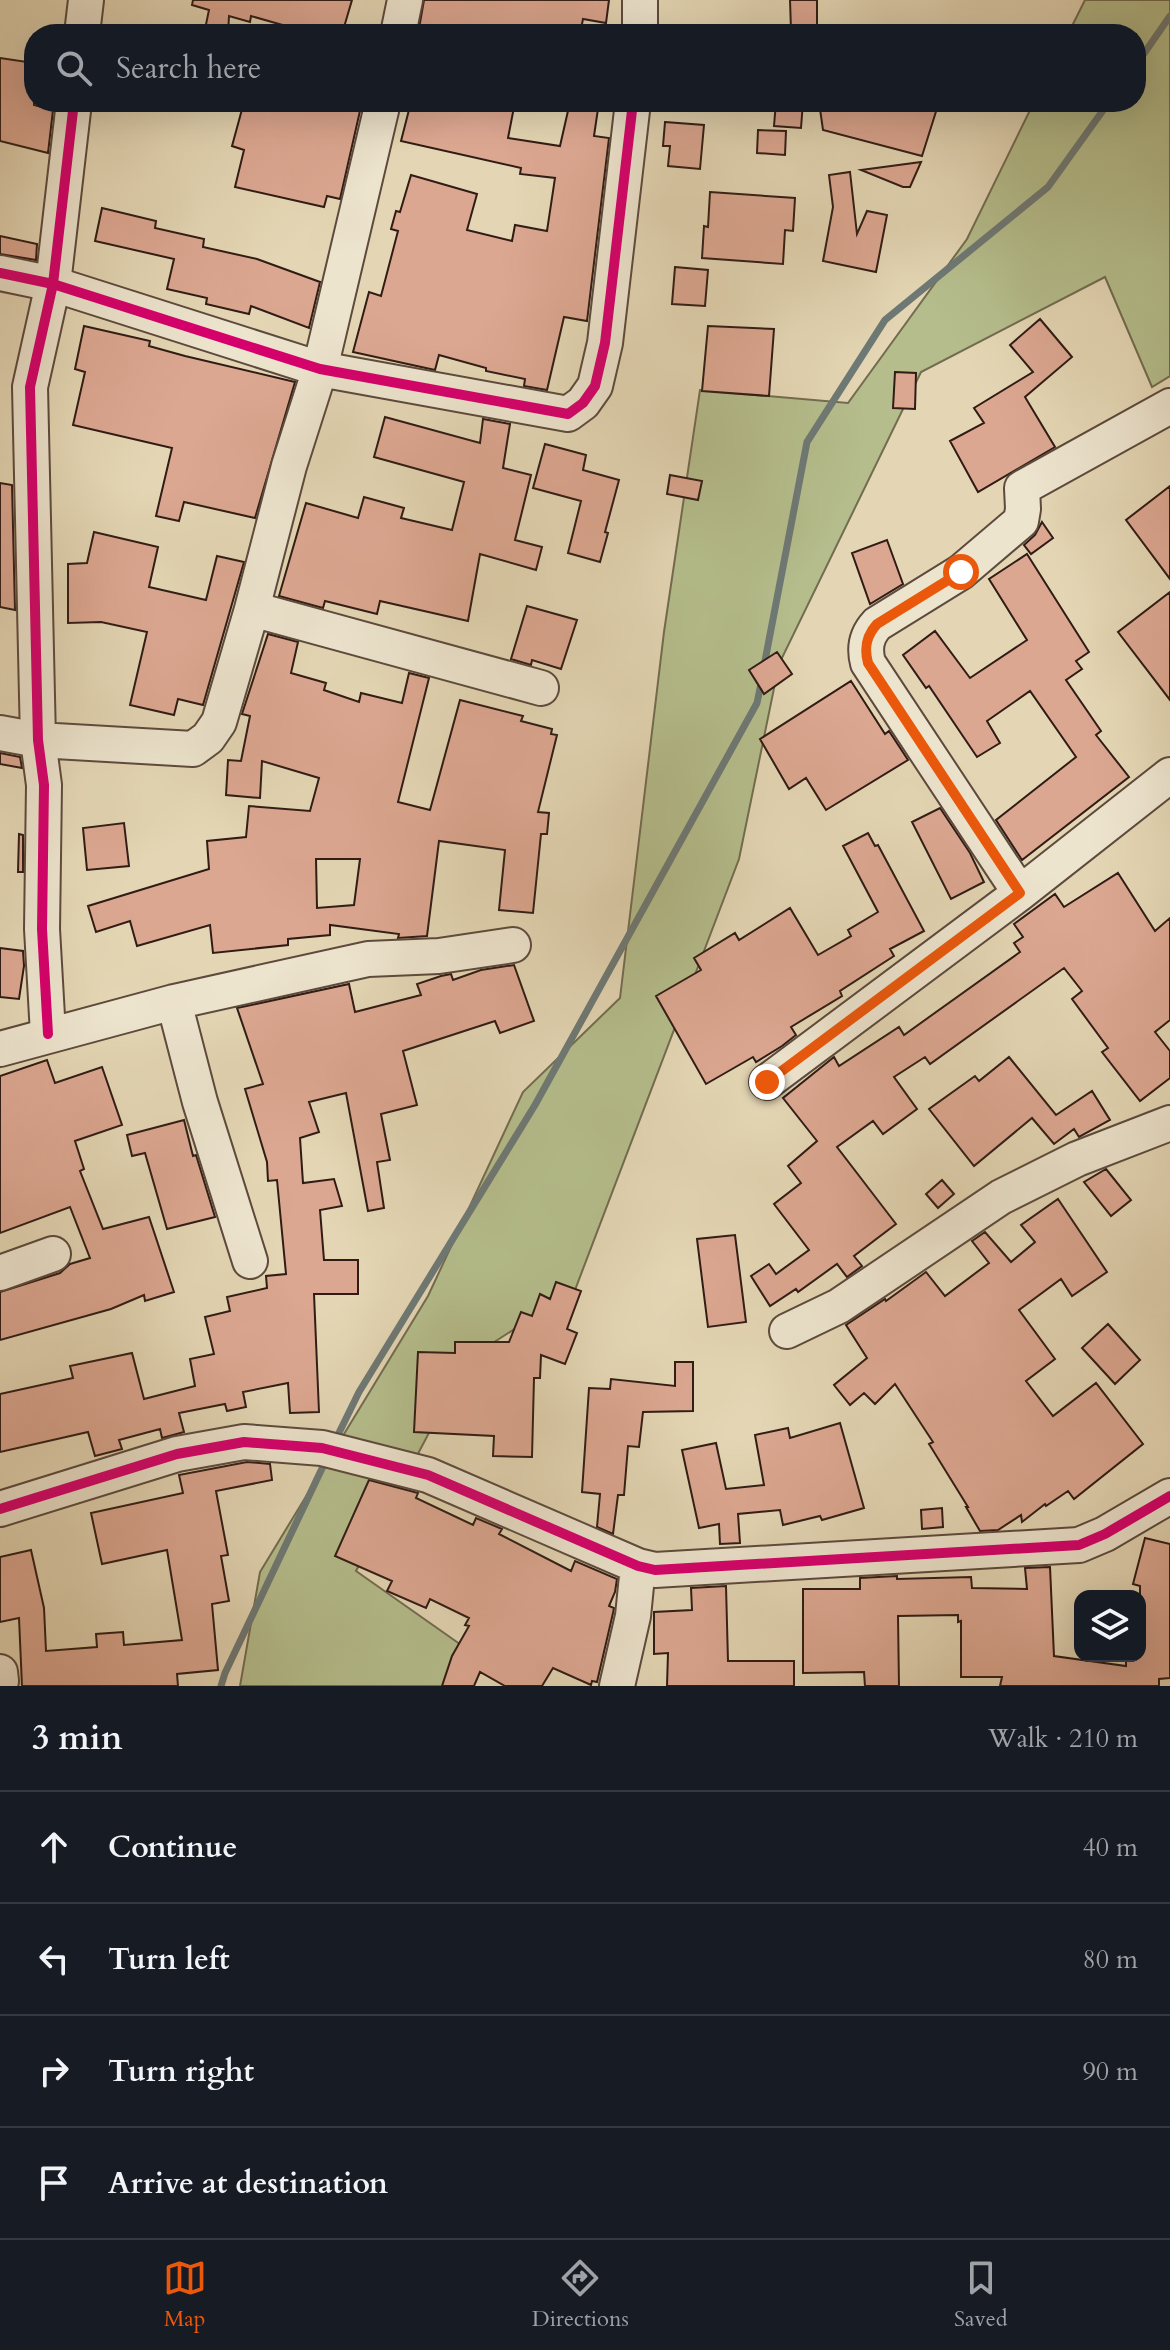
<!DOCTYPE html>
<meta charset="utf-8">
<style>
body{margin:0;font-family:Cardo,serif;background:#20242c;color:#f1f3f6}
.controls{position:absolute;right:24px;bottom:24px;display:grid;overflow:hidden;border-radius:16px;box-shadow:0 8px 32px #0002}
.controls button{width:72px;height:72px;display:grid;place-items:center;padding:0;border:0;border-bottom:2px solid #363941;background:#171b24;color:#f1f3f6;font:40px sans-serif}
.stop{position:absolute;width:24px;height:24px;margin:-18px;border:6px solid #ea580c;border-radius:50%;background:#fff}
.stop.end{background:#ea580c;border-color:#fff;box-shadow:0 2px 8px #0008}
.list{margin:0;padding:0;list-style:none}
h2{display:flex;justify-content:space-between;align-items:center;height:104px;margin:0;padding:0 32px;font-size:34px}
h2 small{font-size:26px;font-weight:400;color:#9ea1a6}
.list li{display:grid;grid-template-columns:52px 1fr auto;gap:24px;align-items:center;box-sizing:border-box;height:112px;padding:0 32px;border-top:2px solid #363941}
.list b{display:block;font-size:30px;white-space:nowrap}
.list em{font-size:26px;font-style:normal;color:#9ea1a6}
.icon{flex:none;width:44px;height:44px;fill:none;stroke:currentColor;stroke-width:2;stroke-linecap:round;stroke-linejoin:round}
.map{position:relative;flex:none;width:1170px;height:1686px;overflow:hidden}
.search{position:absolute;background:#171b24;box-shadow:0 8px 32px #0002;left:24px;right:24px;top:24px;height:88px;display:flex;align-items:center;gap:20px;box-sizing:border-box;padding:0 28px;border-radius:32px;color:#9ea1a6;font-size:30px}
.sheet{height:552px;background:#171b24}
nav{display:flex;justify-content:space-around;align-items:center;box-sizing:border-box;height:112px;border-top:2px solid #363941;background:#171b24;font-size:22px;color:#9ea1a6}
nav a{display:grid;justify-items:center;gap:4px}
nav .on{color:#ea580c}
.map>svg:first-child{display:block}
.green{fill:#b5bd8c;stroke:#726c50;stroke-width:2}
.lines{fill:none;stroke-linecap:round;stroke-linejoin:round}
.stream{stroke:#6e7975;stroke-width:7}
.building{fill:#dca791;stroke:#301c15;stroke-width:2;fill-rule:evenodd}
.minor-casing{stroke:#5d4a3d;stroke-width:38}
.minor{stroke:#ede4ce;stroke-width:34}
.cycleway-casing{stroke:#ede4ce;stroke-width:15}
.cycleway{stroke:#d6006c;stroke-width:10}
.route{stroke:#ea580c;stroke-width:10}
</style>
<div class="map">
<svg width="1170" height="1686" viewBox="0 0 1170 1686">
<rect width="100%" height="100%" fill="#e4d6b4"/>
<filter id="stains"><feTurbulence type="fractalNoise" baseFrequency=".0025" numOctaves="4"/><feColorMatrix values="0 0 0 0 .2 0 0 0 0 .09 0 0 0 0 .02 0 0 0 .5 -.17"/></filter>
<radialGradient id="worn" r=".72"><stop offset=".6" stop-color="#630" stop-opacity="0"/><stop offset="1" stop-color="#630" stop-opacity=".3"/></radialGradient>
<path class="green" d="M 1085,0 L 1170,0 L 1170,376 L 1152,387 L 1105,277 L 921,372 L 779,664 L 739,859 L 575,1290 L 468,1359 L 356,1571 L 474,1654 L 458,1686 L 240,1686 L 260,1572 L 428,1296 L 523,1092 L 620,998 L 664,632 L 700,390 L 848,403 L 967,239 L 1034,102 L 1136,102 L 1136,34 L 1068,34 Z"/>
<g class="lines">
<path class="stream" d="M 1136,65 L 1170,16
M 764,666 L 807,442 L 885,320 L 1048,187 L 1109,102
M 335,1441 L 359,1392 L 535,1105 L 757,703 L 762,679
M 221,1686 L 225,1673 L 326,1460"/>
</g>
<path class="building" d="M 193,0 L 352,0 L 342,34 L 314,34 L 251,16 L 250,22 L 229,16 L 228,34 L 204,34 L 209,10 L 192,5 Z
M 424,0 L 609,0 L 606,23 L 583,19 L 580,34 L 418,34 Z
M 790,0 L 817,0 L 817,29 L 791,30 Z
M 0,58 L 34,63 L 34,105 L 53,110 L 48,153 L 0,141 Z
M 244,102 L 362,102 L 340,199 L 327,196 L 324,207 L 235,187 L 244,150 L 232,146 Z
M 411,102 L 515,102 L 508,138 L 560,146 L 570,102 L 599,102 L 594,136 L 609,138 L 587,321 L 564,317 L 547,390 L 524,386 L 525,379 L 486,371 L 486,368 L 439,355 L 435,370 L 353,352 L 369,292 L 381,296 L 398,231 L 391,229 L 396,211 L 400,212 L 411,175 L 477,194 L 467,230 L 512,241 L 515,225 L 547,231 L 555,178 L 520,174 L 521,168 L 401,141 Z
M 776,102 L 803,102 L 801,128 L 774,126 Z
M 819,102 L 939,102 L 922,156 L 823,130 Z
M 665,122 L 704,125 L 700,169 L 668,166 L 670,146 L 663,146 Z
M 758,130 L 786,131 L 785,155 L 757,153 Z
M 921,162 L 910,187 L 903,187 L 861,170 Z
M 850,172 L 857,234 L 867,211 L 887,215 L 876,272 L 823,261 L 833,207 L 829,175 Z
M 710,192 L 795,198 L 793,231 L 785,230 L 783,264 L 702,258 L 704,226 L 708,227 Z
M 102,208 L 156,221 L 155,228 L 204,239 L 203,247 L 257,259 L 320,282 L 309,328 L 251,306 L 249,314 L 206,304 L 207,298 L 167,289 L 174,259 L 95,241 Z
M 0,236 L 37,244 L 36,260 L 0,254 Z
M 675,267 L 708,270 L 705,306 L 672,304 Z
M 1040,319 L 1072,357 L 1025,397 L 1055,447 L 978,492 L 950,441 L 984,423 L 974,408 L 1033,372 L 1010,345 Z
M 84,326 L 150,341 L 149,346 L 185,356 L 295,382 L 255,518 L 184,502 L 179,521 L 156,516 L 172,448 L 73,425 L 85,372 L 75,369 Z
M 708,326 L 774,329 L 769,396 L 702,391 Z
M 895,372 L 916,373 L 915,409 L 893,408 Z
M 385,417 L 480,443 L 483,419 L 510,424 L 503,468 L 531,475 L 515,540 L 542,547 L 536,570 L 480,554 L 468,621 L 380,601 L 377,614 L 325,601 L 323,608 L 279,596 L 306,503 L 358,518 L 364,497 L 404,508 L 401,518 L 452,530 L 464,482 L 374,457 Z
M 545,444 L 586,455 L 583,470 L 619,480 L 605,532 L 608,533 L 600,562 L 568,553 L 581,501 L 533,488 Z
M 670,475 L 702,481 L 698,500 L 667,494 Z
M 0,483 L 12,485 L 15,610 L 0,607 Z
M 1170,486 L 1170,579 L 1126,520 Z
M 1042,522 L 1053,538 L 1031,554 L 1024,545 L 1035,535 Z
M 94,532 L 158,547 L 149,587 L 206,600 L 217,556 L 244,562 L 203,705 L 178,699 L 174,715 L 130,705 L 147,632 L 101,622 L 68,623 L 68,564 L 87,563 Z
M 887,540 L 903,584 L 870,604 L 852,553 Z
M 1027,554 L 1089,652 L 1076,661 L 1082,669 L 1066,680 L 1101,731 L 1096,735 L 1129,777 L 1022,860 L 996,820 L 1076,757 L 1030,691 L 987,721 L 1000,743 L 977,757 L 929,686 L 926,688 L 903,655 L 935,631 L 970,678 L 1027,640 L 989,579 Z
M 1170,592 L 1170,700 L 1118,632 Z
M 527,606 L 577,620 L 561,669 L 532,660 L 531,665 L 511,659 Z
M 268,634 L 298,642 L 291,673 L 326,683 L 324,690 L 359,702 L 361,693 L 402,703 L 409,673 L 429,678 L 398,802 L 430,810 L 460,700 L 523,716 L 521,721 L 552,729 L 551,734 L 557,735 L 538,812 L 549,813 L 547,834 L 541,834 L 533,913 L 499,910 L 505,850 L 439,841 L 427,936 L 398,938 L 399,934 L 330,925 L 330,935 L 288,939 L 288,945 L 213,953 L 210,925 L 137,946 L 130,921 L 96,932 L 88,906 L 209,869 L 207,841 L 246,837 L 249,806 L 310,811 L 319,778 L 262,761 L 260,798 L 226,795 L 228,760 L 241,761 L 250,716 L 242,714 ZM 316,859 L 360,859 L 354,905 L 317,908 Z
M 777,652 L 792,674 L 764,694 L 749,670 Z
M 851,681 L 885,734 L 889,731 L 908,760 L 826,810 L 806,778 L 789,789 L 760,739 Z
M 0,753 L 20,757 L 22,768 L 0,764 Z
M 940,808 L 970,853 L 984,882 L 951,899 L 912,822 Z
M 124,823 L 129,866 L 87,870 L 83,828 Z
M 868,833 L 875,846 L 878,845 L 924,931 L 890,949 L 894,956 L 840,991 L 842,996 L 791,1027 L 796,1035 L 782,1046 L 756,1062 L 753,1057 L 706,1084 L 656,996 L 701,970 L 694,958 L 735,933 L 739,940 L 790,908 L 818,955 L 851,936 L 848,930 L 878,912 L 843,846 Z
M 19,834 L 23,835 L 23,872 L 18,872 Z
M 1118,873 L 1155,931 L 1170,918 L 1170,1020 L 1155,1032 L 1170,1051 L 1170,1078 L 1140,1101 L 1102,1052 L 1108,1048 L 1072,999 L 1082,991 L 1064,968 L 930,1064 L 925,1057 L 894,1077 L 917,1109 L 883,1134 L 873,1121 L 837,1147 L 896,1224 L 854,1256 L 862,1266 L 847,1277 L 837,1264 L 798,1292 L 796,1289 L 770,1306 L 751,1276 L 769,1264 L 776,1274 L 809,1250 L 774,1204 L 801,1183 L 788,1166 L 817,1141 L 783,1098 L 834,1057 L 839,1066 L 899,1027 L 904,1035 L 1020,952 L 1014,943 L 1023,937 L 1014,924 L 1055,894 L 1064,907 Z
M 0,948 L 23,951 L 24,966 L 19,999 L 0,997 Z
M 514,965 L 534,1021 L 500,1033 L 495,1021 L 403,1051 L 417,1105 L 381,1114 L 390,1160 L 377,1162 L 384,1208 L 368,1211 L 346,1093 L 309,1102 L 319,1132 L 300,1138 L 303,1183 L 334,1179 L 342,1206 L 320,1210 L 324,1260 L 358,1260 L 358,1294 L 314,1294 L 319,1412 L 290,1413 L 288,1383 L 243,1392 L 246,1407 L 227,1411 L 225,1404 L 179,1413 L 184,1432 L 162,1438 L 160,1429 L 119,1440 L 122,1449 L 95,1456 L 88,1432 L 0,1452 L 0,1394 L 73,1378 L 70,1366 L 132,1353 L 144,1399 L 195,1386 L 190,1359 L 214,1354 L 205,1317 L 230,1311 L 227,1297 L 267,1288 L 266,1276 L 286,1274 L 277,1180 L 268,1181 L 267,1162 L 245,1089 L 263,1084 L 237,1008 L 349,984 L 355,1012 L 421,995 L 417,984 L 441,976 L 451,974 L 453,980 L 481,970 Z
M 1009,1057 L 1056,1115 L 1092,1091 L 1110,1120 L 1079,1137 L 1074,1129 L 1054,1144 L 1032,1118 L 974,1166 L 929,1109 L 975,1076 L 979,1081 Z
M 47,1060 L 55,1083 L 102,1067 L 122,1125 L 75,1141 L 84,1169 L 80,1171 L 103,1229 L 149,1217 L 174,1292 L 145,1301 L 144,1295 L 111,1309 L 0,1340 L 0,1292 L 60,1273 L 70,1264 L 90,1258 L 70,1207 L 0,1233 L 0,1076 Z
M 184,1120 L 193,1156 L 196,1155 L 215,1217 L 167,1229 L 145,1153 L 132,1156 L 127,1135 Z
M 1106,1169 L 1131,1200 L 1111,1216 L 1084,1182 Z
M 942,1180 L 954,1194 L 938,1208 L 926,1194 Z
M 1058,1199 L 1107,1272 L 1072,1296 L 1061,1279 L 1019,1310 L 1055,1359 L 1026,1381 L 1053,1416 L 1096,1383 L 1143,1444 L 1074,1499 L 1068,1491 L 1046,1506 L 1045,1504 L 1022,1522 L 1021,1515 L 998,1530 L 980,1531 L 966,1507 L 968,1507 L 929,1444 L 933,1442 L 895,1384 L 875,1404 L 864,1393 L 850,1405 L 834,1385 L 867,1358 L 846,1325 L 885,1299 L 886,1301 L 926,1272 L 945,1296 L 989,1263 L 972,1241 L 985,1232 L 1011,1262 L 1035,1242 L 1021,1225 Z
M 735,1235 L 746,1322 L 708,1327 L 697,1239 Z
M 556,1282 L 581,1291 L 567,1329 L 577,1333 L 565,1364 L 541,1355 L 540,1378 L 534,1378 L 532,1457 L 493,1456 L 494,1436 L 414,1432 L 418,1352 L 455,1353 L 455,1342 L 509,1342 L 521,1312 L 532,1316 L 540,1294 L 550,1299 Z
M 1108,1324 L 1140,1360 L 1115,1384 L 1082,1348 Z
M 675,1362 L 693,1362 L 693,1411 L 643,1412 L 639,1447 L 628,1446 L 624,1495 L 618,1495 L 613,1534 L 597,1527 L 600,1494 L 582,1492 L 589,1388 L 610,1389 L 611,1379 L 675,1386 Z
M 840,1423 L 864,1508 L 822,1520 L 820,1516 L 783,1525 L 780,1510 L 738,1514 L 740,1543 L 720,1544 L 719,1524 L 699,1528 L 682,1450 L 716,1443 L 726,1489 L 764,1485 L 755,1435 L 788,1428 L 790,1438 Z
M 247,1462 L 270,1464 L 272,1480 L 216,1491 L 228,1555 L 221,1556 L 229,1601 L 212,1604 L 218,1670 L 177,1674 L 178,1686 L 22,1686 L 19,1618 L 0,1622 L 0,1557 L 31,1550 L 44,1608 L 46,1651 L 97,1647 L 96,1634 L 123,1632 L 124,1645 L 182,1640 L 167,1550 L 102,1564 L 91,1513 L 183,1493 L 179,1475 Z
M 369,1480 L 418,1493 L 416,1498 L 473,1525 L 476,1518 L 502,1529 L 499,1534 L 571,1571 L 575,1561 L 617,1579 L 615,1592 L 609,1606 L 614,1608 L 613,1613 L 597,1682 L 592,1681 L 591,1685 L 553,1668 L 542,1686 L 505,1686 L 480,1672 L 474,1686 L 442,1686 L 452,1656 L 469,1626 L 465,1625 L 469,1618 L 430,1599 L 426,1608 L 387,1591 L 392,1581 L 335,1556 Z
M 942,1508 L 943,1527 L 922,1529 L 921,1510 Z
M 1145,1538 L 1170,1544 L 1170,1678 L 1159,1679 L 1159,1686 L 1000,1686 L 1002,1677 L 961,1677 L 961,1621 L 958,1622 L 958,1615 L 898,1616 L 899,1686 L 865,1686 L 864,1672 L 803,1673 L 803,1589 L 860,1589 L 860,1578 L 897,1576 L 897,1579 L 971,1577 L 972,1588 L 1027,1589 L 1025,1568 L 1050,1567 L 1054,1656 L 1126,1666 L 1126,1656 L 1140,1656 L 1140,1586 L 1133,1584 Z
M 726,1586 L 728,1661 L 794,1661 L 794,1686 L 667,1686 L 668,1653 L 654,1654 L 654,1612 L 692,1610 L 691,1588 Z"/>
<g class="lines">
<g class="minor-casing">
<path id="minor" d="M 82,34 L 86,0
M 398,34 L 405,0
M 640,34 L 640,0
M 0,273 L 53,284 L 320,369 L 568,414 L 583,403 L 595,386 L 605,343 L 633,102
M 252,609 L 541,688
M 0,733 L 38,740 L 193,749 L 208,738 L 219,722 L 252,609 L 289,466 L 320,369 L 383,102
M 1020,893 L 868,663 C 864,648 866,636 877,624 L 961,572 L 1021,521 L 1023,509 L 1022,488 L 1170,406
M 174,1002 L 200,1102 L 250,1261
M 48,1034 L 42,929 L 44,785 L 38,740 L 30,387 L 53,284 L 74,102
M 0,1049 L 174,1002 L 368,959 L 439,956 L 513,945
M 767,1082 L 1020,893 L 1170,775
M 0,1273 L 53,1254
M 787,1331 L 839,1306 L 1001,1197 L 1077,1159 L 1170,1123
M 0,1509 L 177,1454 L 244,1442 L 322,1448 L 428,1475 L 638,1566 L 655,1570 L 1079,1545 L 1105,1534 L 1170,1496
M 0,1672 L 1,1681
M 617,1686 L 633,1616 L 638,1566"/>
</g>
<use href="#minor" class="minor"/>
<g class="cycleway-casing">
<path id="cycleway" d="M 0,273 L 53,284 L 320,369 L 568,414 L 583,403 L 595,386 L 605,343 L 633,102
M 48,1034 L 42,929 L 44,785 L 38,740 L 30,387 L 53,284 L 74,102
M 0,1509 L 177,1454 L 244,1442 L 322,1448 L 428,1475 L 638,1566 L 655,1570 L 1079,1545 L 1105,1534 L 1170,1496"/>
</g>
<use href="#cycleway" class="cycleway"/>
</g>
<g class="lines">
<path class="route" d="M 767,1082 L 1020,893 L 868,663 C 864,648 866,636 877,624 L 961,572"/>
</g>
<rect width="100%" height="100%" filter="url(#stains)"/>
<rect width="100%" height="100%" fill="url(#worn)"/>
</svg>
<div class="controls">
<button><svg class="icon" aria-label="layers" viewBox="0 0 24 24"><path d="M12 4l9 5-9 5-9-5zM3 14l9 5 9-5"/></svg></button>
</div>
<div class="stop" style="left:961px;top:572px"></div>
<div class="stop end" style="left:767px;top:1082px"></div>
<div class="search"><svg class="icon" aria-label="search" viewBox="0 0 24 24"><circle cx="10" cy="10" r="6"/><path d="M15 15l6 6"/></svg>Search here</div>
</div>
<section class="sheet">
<h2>3 min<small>Walk · 210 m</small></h2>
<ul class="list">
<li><svg class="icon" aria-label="ahead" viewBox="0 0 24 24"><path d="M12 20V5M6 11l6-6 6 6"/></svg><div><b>Continue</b></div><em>40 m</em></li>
<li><svg class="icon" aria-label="left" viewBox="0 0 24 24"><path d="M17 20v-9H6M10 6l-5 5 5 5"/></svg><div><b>Turn left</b></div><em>80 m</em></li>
<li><svg class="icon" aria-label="right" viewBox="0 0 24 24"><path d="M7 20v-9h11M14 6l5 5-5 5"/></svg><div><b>Turn right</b></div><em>90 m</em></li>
<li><svg class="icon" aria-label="arrive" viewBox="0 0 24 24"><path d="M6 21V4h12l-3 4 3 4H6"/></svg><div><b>Arrive at destination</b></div></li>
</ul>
</section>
<nav>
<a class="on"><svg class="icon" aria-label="map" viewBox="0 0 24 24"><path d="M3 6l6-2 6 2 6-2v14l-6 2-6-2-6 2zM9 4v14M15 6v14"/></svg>Map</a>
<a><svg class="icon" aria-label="directions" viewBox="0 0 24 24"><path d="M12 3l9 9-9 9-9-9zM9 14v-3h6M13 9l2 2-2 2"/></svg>Directions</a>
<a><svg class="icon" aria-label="saved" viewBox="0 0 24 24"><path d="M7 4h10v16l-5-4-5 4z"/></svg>Saved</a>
</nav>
